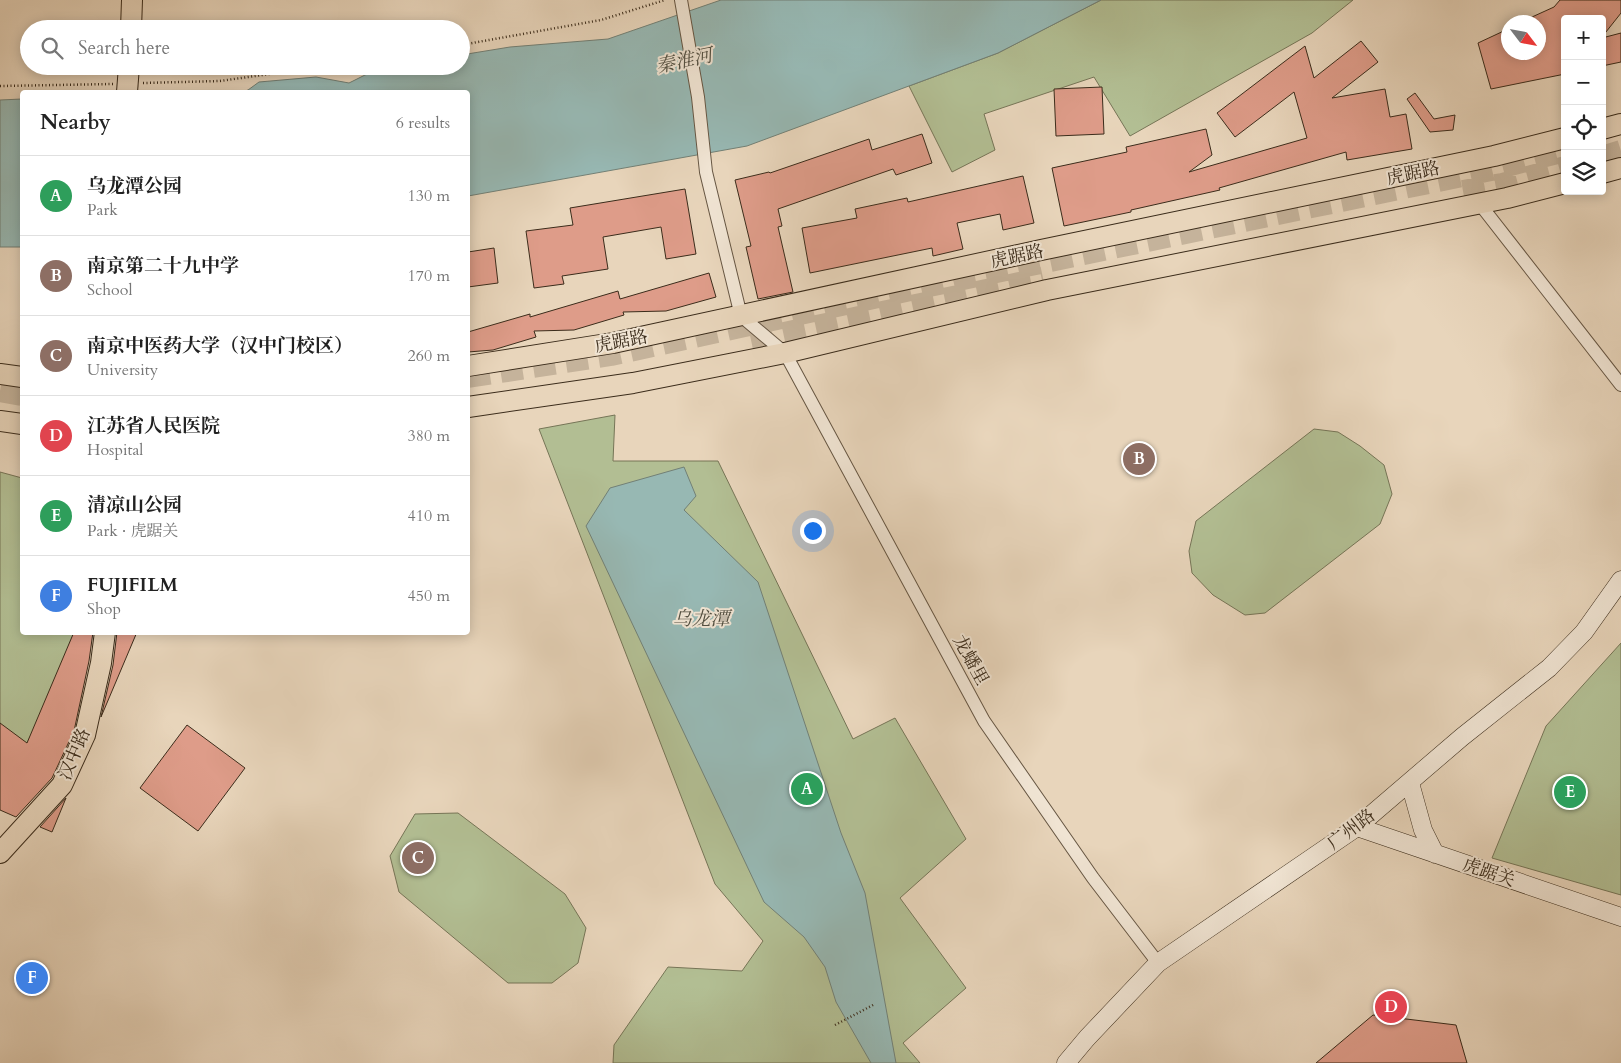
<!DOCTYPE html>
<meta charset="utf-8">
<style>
body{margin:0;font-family:Cardo,"Noto Serif SC",serif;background:#f6f6f6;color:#222}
.controls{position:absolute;right:15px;top:15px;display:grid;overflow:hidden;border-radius:5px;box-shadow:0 2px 12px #0003}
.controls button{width:45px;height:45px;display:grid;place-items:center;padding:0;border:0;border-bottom:1px solid #e0e0e0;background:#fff;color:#222;font:25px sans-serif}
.compass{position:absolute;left:1501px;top:15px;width:45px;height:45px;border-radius:50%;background:#fff;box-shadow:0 2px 12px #0003;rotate:122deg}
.you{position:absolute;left:812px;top:530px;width:18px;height:18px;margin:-12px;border:4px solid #fff;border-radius:50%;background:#1a73e8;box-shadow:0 0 0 8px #1a73e833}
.badge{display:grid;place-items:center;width:32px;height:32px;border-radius:50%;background:#0b8043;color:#fff;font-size:16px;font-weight:700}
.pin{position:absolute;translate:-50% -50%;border:2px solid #fff;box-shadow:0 1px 5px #0006}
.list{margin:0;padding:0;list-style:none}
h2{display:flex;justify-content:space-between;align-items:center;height:65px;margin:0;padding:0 20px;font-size:21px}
h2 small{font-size:16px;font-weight:400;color:#767676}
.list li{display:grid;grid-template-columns:32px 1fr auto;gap:15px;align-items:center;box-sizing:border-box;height:80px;padding:0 20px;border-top:1px solid #e0e0e0}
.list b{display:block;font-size:19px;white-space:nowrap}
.list p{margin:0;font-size:16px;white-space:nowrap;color:#767676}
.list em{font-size:16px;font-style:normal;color:#767676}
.icon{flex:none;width:28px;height:28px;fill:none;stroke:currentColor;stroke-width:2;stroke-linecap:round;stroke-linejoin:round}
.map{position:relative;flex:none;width:1621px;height:1063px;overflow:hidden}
.search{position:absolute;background:#fff;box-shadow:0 2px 12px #0003;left:20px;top:20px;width:450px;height:55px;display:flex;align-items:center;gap:12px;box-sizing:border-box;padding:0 18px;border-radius:28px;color:#767676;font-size:19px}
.panel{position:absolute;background:#fff;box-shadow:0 2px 12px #0003;left:20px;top:90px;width:450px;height:545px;border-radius:5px}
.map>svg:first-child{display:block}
.green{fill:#b2be93;stroke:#767557}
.water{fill:#97b8b3;stroke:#728076}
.building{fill:#de9c89;stroke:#3b2c1b}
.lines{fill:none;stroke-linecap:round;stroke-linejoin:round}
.highway-tunnel{stroke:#c5b39b;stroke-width:22;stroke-dasharray:22 11;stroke-linecap:butt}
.street-casing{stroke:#665643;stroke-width:14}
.secondary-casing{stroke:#3b2c1b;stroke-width:19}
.primary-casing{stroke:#3b2c1b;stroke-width:22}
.path{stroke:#3b2c1b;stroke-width:2.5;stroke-dasharray:1 2.5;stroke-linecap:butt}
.street{stroke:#f0e4d3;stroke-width:12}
.secondary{stroke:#f0e4d3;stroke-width:18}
.primary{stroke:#e8d5bb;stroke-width:20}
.primary-bridge-casing{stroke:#3b2c1b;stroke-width:22;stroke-linecap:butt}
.primary-bridge{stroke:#e8d5bb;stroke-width:20}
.labels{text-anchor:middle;stroke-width:4;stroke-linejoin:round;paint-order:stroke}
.street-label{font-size:18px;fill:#3b2c1b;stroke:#f0e4d3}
.water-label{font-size:19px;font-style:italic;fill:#524f41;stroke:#f0e4d3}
</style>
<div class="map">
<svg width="1621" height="1063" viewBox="0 0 1621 1063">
<rect width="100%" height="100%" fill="#e8d5bb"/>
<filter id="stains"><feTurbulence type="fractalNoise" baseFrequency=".004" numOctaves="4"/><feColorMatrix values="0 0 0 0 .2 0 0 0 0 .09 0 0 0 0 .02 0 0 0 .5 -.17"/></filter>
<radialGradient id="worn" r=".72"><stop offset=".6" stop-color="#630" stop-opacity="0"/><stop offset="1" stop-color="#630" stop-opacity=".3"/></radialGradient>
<path class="green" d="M 1101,0 L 1353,0 L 1312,33 L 1130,136 L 1094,77 L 984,114 L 995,150 L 952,172 L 909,86 L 998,53 Z
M 615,415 L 613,461 L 718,461 L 853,739 L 895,718 L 966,839 L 900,898 L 966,988 L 903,1043 L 920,1063 L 613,1063 L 614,1045 L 668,967 L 742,971 L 763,941 L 715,884 L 539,429 Z
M 1314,429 L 1338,432 L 1360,446 L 1384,465 L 1392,494 L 1380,524 L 1265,613 L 1245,615 L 1213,595 L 1192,573 L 1189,551 L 1196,521 Z
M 0,472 L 22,478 L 22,632 L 75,633 L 72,659 L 0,793 Z
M 1621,643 L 1621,895 L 1492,858 L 1546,726 Z
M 458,813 L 565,894 L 586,928 L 578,963 L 552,983 L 508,983 L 399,892 L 390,856 L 415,814 Z"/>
<path class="water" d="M 721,0 L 1101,0 L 998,53 L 747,146 L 468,196 L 468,92 L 242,92 L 248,90 L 259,82 L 316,77 L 349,83 L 375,70 L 398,66 L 461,66 L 461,55 L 510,47 L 608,39 Z
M 22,99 L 22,247 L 0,247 L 0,100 Z
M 684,467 L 696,496 L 684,510 L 758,582 L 841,833 L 865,893 L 896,1063 L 871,1063 L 836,1002 L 825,967 L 804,937 L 764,902 L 586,526 L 610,488 Z"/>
<path class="building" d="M 1560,0 L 1621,0 L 1621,13 L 1602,37 L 1602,19 L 1565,19 L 1565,74 L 1491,89 L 1478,43 L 1508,29 L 1508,52 L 1538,52 L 1538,22 L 1521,22 L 1554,7 Z
M 1621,33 L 1621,62 L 1602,66 L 1602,38 Z
M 1361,41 L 1378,62 L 1332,98 L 1385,89 L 1390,117 L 1406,114 L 1412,149 L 1347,160 L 1346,152 L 1219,188 L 1220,190 L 1131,210 L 1131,212 L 1064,226 L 1052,168 L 1127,152 L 1126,147 L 1206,129 L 1212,155 L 1189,172 L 1307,138 L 1294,92 L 1235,137 L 1217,113 L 1305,46 L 1314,78 Z
M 1102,87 L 1104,134 L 1056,136 L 1054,89 Z
M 1415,93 L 1434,119 L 1455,115 L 1453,130 L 1430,132 L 1407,99 Z
M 922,134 L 932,163 L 896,175 L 893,169 L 778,209 L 782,226 L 778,227 L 793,292 L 758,299 L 746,247 L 751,246 L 735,180 L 769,172 L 770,173 L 869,139 L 872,150 Z
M 1023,176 L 1034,223 L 1003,230 L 1000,214 L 957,223 L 963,249 L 933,256 L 932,248 L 810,273 L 802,228 L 857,218 L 855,209 L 907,198 L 908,202 Z
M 685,189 L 696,254 L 666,259 L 661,227 L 603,237 L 608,269 L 562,276 L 564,284 L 534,288 L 526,231 L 573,225 L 570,208 Z
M 494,248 L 498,283 L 468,287 L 468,252 Z
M 709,273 L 716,297 L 666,311 L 623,312 L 624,315 L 574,330 L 534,331 L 536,337 L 493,350 L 468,352 L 468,332 L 530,314 L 530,317 L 618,291 L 620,299 Z
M 74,632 L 93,632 L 89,661 L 74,731 L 52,778 L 16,817 L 0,810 L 0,723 L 27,743 Z
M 117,632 L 137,632 L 101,717 L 113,665 Z
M 187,725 L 245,768 L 198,831 L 140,788 Z
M 66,798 L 52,832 L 40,827 Z
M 1373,1015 L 1456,1025 L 1467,1063 L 1316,1063 Z"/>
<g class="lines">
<path class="highway-tunnel" d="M 1602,157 L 1621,151
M 1463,191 L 1502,184 L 1565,167
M 751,340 L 1043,278
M 468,377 L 611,355 L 924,287 L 1491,170 L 1565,151
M 0,391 L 22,395"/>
<g class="street-casing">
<path id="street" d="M 681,0 L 698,97 L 706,172 L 741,316 L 785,353 L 984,721 L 1093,878 L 1158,963
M 1479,203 L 1621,385"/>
</g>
<g class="secondary-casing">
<path id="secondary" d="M 1410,783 L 1423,830 L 1435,854
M 1357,827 L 1621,917
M 1066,1063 L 1087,1038 L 1158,963 L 1357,827 L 1462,737 L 1549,668 L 1584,632 L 1621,580"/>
</g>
<g class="primary-casing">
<path id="primary" d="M 131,29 L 132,0
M 1602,129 L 1621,124
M 1602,173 L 1621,168
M 468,366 L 613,343 L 1041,250 L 1494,156 L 1565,138
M 0,374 L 22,377
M 468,407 L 633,383 L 785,353 L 1047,290 L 1507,198 L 1565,183
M 0,421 L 22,424
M 0,853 L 62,785 L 85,735 L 101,663 L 105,632"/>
</g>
<path class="path" d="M 461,45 L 601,20 L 665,0
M 143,83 L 220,81 L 325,66
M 0,86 L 113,84
M 835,1025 L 875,1004"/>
<use href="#street" class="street"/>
<use href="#secondary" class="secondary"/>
<use href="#primary" class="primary"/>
<g class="primary-bridge-casing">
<path id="primary-bridge" d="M 127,92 L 129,66"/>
</g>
<use href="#primary-bridge" class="primary-bridge"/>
</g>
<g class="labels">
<g class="street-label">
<text transform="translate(1413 173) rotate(-12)" y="6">虎踞路</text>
<text transform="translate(1017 256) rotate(-12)" y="6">虎踞路</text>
<text transform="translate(621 341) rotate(-11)" y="6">虎踞路</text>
<text transform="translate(971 660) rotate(61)" y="6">龙蟠里</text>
<text transform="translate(74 754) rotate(-67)" y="6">汉中路</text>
<text transform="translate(1351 829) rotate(-37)" y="6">广州路</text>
<text transform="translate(1489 872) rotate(19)" y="6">虎踞关</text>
</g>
<g class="water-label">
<text transform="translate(684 60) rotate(-12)" y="7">秦淮河</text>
<text x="701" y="625">乌龙潭</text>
</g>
</g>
<rect width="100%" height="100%" filter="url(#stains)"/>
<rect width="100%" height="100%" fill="url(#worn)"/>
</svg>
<div class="controls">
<button>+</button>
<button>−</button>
<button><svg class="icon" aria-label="locate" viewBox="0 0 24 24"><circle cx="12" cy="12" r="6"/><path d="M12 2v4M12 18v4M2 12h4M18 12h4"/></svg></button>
<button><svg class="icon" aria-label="layers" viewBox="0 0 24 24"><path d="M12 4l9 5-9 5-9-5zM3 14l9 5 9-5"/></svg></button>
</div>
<svg class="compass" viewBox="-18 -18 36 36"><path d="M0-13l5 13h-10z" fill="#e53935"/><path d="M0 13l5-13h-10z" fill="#767676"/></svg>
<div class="you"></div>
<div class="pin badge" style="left:807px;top:789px;background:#2e9e5b">A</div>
<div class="pin badge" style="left:1139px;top:459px;background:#8d6e63">B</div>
<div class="pin badge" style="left:418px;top:858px;background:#8d6e63">C</div>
<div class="pin badge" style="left:1391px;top:1007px;background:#e0444e">D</div>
<div class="pin badge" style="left:1570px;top:792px;background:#2e9e5b">E</div>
<div class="pin badge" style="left:32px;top:978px;background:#3f7fe0">F</div>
<div class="search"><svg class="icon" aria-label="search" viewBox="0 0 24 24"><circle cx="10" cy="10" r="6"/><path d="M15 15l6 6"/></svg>Search here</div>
<section class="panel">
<h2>Nearby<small>6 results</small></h2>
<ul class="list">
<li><span class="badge" style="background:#2e9e5b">A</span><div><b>乌龙潭公园</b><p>Park</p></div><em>130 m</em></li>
<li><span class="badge" style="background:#8d6e63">B</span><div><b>南京第二十九中学</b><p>School</p></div><em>170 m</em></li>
<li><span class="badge" style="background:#8d6e63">C</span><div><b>南京中医药大学（汉中门校区）</b><p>University</p></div><em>260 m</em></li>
<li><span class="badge" style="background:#e0444e">D</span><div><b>江苏省人民医院</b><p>Hospital</p></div><em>380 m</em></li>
<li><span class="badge" style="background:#2e9e5b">E</span><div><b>清凉山公园</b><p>Park · 虎踞关</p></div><em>410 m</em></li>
<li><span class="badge" style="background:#3f7fe0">F</span><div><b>FUJIFILM</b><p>Shop</p></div><em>450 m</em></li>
</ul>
</section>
</div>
